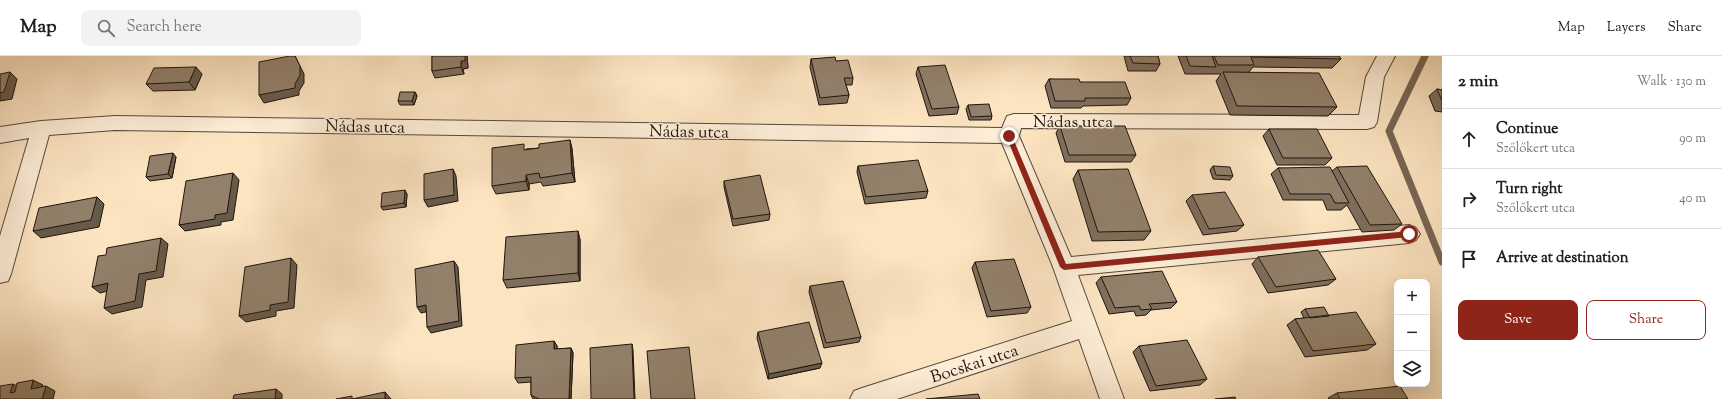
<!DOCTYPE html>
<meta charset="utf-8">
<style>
body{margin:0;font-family:"Sorts Mill Goudy",serif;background:#f2f2f2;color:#202124}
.controls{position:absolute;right:12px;bottom:12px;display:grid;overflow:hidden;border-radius:8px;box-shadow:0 4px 16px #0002}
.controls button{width:36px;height:36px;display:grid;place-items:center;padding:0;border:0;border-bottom:1px solid #e0e0e0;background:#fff;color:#202124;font:20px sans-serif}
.stop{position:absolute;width:12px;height:12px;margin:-9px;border:3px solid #8f2418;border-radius:50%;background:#fff}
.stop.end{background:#8f2418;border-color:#fff;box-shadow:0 1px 4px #0008}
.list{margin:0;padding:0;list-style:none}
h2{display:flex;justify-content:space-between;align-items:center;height:52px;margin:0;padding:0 16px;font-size:17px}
h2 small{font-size:13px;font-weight:400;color:#757577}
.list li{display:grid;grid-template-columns:26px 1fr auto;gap:12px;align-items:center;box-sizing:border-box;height:60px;padding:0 16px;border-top:1px solid #e0e0e0}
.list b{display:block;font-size:15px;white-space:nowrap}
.list p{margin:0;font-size:13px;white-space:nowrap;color:#757577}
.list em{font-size:13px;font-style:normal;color:#757577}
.actions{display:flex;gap:8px;padding:12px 16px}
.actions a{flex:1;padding:9px 0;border:1px solid #8f2418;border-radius:8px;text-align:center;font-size:14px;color:#8f2418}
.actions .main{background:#8f2418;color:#fff}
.icon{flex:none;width:22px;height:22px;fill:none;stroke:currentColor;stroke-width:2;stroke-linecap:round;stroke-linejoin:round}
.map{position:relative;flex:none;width:1442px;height:343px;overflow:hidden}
header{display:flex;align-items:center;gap:24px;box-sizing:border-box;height:56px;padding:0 20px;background:#fff;border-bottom:1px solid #e0e0e0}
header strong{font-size:19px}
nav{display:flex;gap:22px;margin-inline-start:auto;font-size:14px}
.search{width:280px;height:36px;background:#f2f2f2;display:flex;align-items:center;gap:10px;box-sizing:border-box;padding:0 14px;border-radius:8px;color:#757577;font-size:15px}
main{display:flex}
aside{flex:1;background:#fff}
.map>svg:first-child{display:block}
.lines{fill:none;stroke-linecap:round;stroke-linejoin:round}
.stream{stroke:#765;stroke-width:7}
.street-casing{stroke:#56483b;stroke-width:2}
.street{fill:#fdedd7;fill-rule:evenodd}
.wall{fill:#7e6e5c;stroke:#1f140e}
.shaded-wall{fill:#665a4b;stroke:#1f140e}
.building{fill:#92806b;stroke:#1f140e}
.route{fill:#8f2418}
.labels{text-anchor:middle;stroke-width:3;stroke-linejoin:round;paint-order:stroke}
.street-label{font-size:17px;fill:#1f140e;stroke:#fdedd7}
</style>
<header>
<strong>Map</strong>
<div class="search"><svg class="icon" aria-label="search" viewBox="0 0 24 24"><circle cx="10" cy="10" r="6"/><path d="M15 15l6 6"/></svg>Search here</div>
<nav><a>Map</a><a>Layers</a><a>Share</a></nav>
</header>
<main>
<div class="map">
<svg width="1442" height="343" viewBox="0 0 1442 343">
<rect width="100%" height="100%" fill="#fce4c1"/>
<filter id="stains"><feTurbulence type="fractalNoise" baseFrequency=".005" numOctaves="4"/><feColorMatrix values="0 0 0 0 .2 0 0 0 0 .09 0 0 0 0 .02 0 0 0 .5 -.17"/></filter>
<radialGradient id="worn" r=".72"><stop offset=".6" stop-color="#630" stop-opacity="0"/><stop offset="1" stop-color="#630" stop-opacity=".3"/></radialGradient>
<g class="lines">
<path class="stream" d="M 1425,0 L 1389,75 L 1442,206"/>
<g class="street-casing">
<path id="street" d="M 1377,0 L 1395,0 L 1384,21 L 1377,66 L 1374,71 L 1367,73 L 1021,72 L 1019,80 L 1071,201 L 1409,169 L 1416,172 L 1420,178 L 1416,184 L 1409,187 L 1078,219 L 1124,343 L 1100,343 L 1079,283 L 897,343 L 850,343 L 854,335 L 862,332 L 1072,265 L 1053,211 L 1002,87 L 115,74 L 49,79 L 11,218 L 8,225 L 0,227 L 0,180 L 29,82 L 0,87 L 0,71 L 41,65 L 115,60 L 1002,72 L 1007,60 L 1014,58 L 1359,59 L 1366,21 Z"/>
</g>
<use href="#street" class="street"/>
</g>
<path class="wall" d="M 432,0 L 467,0 L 468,12 L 463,13 L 464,18 L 435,22 L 432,15 Z
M 1124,0 L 1158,0 L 1160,8 L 1156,15 L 1128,15 Z
M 1178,0 L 1339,0 L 1341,3 L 1332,12 L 1253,11 L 1249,16 L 1337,51 L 1328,60 L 1230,59 L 1216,25 L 1221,18 L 1185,18 Z
M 811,3 L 836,5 L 853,22 L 852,29 L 846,29 L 849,39 L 847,47 L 819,49 L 810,11 Z
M 918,11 L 959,51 L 957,58 L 929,60 L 916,18 Z
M 202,18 L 195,34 L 153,35 L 146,28 Z
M 1049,23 L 1080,26 L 1131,42 L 1127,49 L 1083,50 L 1081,52 L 1051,52 L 1045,30 Z
M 1437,33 L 1442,34 L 1442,56 L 1435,55 L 1429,40 Z
M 415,36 L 417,40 L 414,49 L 400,49 L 398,45 Z
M 968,49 L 992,60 L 991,64 L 969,64 L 966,53 Z
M 1060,70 L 1136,99 L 1131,106 L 1065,106 L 1056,77 Z
M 1269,73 L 1332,102 L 1325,109 L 1277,109 L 1263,80 Z
M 570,84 L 572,93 L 575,126 L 543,130 L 541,126 L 529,128 L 529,134 L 496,138 L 492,130 L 526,93 L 539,92 Z
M 176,101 L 172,122 L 150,125 L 146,121 Z
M 858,110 L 928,135 L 926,142 L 865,148 L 857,116 Z
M 1213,110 L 1233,120 L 1230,124 L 1213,123 L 1210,114 Z
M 1337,111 L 1402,168 L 1394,174 L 1362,176 L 1347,149 L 1341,154 L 1327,154 L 1323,144 L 1283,144 L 1271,118 L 1278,112 L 1332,115 Z
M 1078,114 L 1151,175 L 1144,184 L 1092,185 L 1073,123 Z
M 724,125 L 770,158 L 769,164 L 733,170 L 724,131 Z
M 407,138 L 406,151 L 383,154 L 381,151 Z
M 1192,139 L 1244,169 L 1237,175 L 1203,179 L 1186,145 Z
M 580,183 L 580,225 L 507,232 L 503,224 Z
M 1258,201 L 1336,223 L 1328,229 L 1268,237 L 1252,208 Z
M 975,206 L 1031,251 L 1027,257 L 987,261 L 972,212 Z
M 1101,221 L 1177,246 L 1171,252 L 1151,254 L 1146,259 L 1136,260 L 1134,255 L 1109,258 L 1096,227 Z
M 810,230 L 861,281 L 859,286 L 824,292 L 809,236 Z
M 1305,253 L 1329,260 L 1376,288 L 1367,294 L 1305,301 L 1287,269 L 1295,263 L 1304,262 L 1301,256 Z
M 758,276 L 820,312 L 768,323 L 757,282 Z
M 554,285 L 557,290 L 557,293 L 571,292 L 573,297 L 571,343 L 533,343 L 531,339 L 531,326 L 518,327 L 515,322 Z
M 1139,290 L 1207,323 L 1200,329 L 1150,335 L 1133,296 Z
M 1337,337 L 1408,343 L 1329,343 L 1328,342 Z"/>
<path class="shaded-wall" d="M 295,0 L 304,18 L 304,27 L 299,35 L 299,39 L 264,47 L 259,39 Z
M 465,0 L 467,0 L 468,12 L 463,13 L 464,18 L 461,11 L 461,5 Z
M 196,11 L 202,18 L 195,34 L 189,26 Z
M 10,16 L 17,23 L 12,43 L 0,45 L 0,37 Z
M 415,36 L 417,40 L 414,49 L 412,45 Z
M 570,84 L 572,93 L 575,126 L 572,117 Z
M 173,97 L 176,101 L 172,122 L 168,118 Z
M 453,113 L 456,120 L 458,145 L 428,151 L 424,144 Z
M 233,117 L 239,124 L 233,164 L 221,166 L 221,169 L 185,175 L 179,169 L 215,159 Z
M 526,119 L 529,128 L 529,134 L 526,125 Z
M 405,134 L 407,138 L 406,151 L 404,147 Z
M 97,141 L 104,148 L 99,171 L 41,182 L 33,175 Z
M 578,175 L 580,183 L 580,225 L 578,217 Z
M 161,182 L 168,188 L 163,221 L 146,224 L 142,251 L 112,258 L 104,252 L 139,218 Z
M 291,202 L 297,209 L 294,252 L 276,255 L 276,260 L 246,266 L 239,260 L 270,249 Z
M 454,205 L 458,211 L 462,270 L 431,277 L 427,271 Z
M 108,227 L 116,233 L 100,237 L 92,231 Z
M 426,249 L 430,255 L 421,257 L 417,251 Z
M 554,285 L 557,290 L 557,299 L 554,293 Z
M 632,288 L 633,294 L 635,343 L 634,343 Z
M 571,292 L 573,297 L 571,343 L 569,343 Z
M 822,307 L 820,312 L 768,323 L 769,318 Z
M 33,324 L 43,329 L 41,338 L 31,333 Z
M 13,328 L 23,333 L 20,342 L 10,337 Z
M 46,330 L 55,335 L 53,343 L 42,343 Z
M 276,333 L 282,338 L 282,343 L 275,343 Z
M 385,336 L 391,343 L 385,343 Z"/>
<path class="building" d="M 290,0 L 295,0 L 300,10 L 300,19 L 295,28 L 295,32 L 259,39 L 259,6 Z
M 432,0 L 465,0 L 465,5 L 461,5 L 461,11 L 432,15 Z
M 1130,0 L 1158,0 L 1160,8 L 1133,7 Z
M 1186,0 L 1212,0 L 1216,11 L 1190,10 Z
M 1214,0 L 1339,0 L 1341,3 L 1251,1 L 1254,9 L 1218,9 Z
M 835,1 L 836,5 L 848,4 L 853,22 L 844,22 L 849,39 L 820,42 L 811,3 Z
M 945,9 L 959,51 L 932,53 L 918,11 Z
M 196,11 L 189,26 L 146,28 L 154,12 Z
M 10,16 L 4,36 L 0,37 L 0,18 Z
M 1223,16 L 1319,17 L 1337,51 L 1237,50 Z
M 1049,23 L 1079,23 L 1080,26 L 1125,26 L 1131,42 L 1085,42 L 1085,45 L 1055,45 Z
M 1437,33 L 1442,34 L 1442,45 Z
M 400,36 L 415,36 L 412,45 L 398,45 Z
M 989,48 L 992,60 L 971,61 L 968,49 Z
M 1060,70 L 1125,70 L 1136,99 L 1069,99 Z
M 1269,73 L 1317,73 L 1332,102 L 1283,102 Z
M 570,84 L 572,117 L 540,122 L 539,117 L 526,119 L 526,125 L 492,130 L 492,92 L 524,88 L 524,94 L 539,92 L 539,88 Z
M 173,97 L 168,118 L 146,121 L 150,100 Z
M 918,104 L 928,135 L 866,141 L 858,110 Z
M 1213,110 L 1230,111 L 1233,120 L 1216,119 Z
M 1367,110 L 1402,168 L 1370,169 L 1337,111 Z
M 1330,111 L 1349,147 L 1335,147 L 1330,138 L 1290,138 L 1278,112 Z
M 453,113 L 454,139 L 424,144 L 424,118 Z
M 1128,113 L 1151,175 L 1098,176 L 1078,114 Z
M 233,117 L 227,157 L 215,159 L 215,163 L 179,169 L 186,125 Z
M 760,119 L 770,158 L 733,163 L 724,125 Z
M 405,134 L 404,147 L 381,151 L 382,137 Z
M 1225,136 L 1244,169 L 1209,173 L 1192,139 Z
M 97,141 L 91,164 L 33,175 L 39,152 Z
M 578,175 L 578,217 L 503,224 L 506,181 Z
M 161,182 L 156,215 L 139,218 L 135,245 L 104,252 L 108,227 L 92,231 L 98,200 L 106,199 L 107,192 Z
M 1318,194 L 1336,223 L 1276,231 L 1258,201 Z
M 291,202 L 288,246 L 270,249 L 270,254 L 239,260 L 245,211 Z
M 1014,203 L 1031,251 L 991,255 L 975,206 Z
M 454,205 L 459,265 L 427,271 L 426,249 L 417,251 L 415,213 Z
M 1162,215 L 1177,246 L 1149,248 L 1152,253 L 1141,254 L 1139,250 L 1115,252 L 1101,221 Z
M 843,225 L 861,281 L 826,287 L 810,230 Z
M 1324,251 L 1329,260 L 1310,262 L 1305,253 Z
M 1356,256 L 1376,288 L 1313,295 L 1295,263 Z
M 809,266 L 822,307 L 769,318 L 758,276 Z
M 1187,284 L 1207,323 L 1156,330 L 1139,290 Z
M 554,285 L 554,293 L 571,292 L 569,343 L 539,343 L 531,339 L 531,321 L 515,322 L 516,289 Z
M 632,288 L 634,343 L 591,343 L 590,292 Z
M 689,291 L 695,343 L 651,343 L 647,295 Z
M 33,324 L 31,333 L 46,330 L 42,343 L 0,343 L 0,330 L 13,328 L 10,337 L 15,336 L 17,327 Z
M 1400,330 L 1408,343 L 1340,343 L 1337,337 Z
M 276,333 L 275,343 L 233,343 L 234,339 Z
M 385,336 L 385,343 L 352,343 Z
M 978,338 L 980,343 L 926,343 Z
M 352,340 L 352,343 L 336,343 Z
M 1235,341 L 1236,343 L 1215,343 Z"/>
<path class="route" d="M 1009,78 L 1012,80 L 1066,208 L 1409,175 L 1413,178 L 1409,181 L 1064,214 L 1060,211 L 1006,80 Z"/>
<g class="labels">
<g class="street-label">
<text x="1073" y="71">Nádas utca</text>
<text transform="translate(365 70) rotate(1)" y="6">Nádas utca</text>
<text transform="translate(689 75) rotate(1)" y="6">Nádas utca</text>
<text transform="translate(974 307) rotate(-18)" y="6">Bocskai utca</text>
</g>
</g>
<rect width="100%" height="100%" filter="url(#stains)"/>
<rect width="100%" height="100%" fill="url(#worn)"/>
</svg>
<div class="controls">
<button>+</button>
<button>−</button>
<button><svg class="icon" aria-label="layers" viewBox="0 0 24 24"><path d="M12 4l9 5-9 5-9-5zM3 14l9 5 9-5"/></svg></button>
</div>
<div class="stop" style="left:1409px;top:178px"></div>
<div class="stop end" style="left:1009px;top:80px"></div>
</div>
<aside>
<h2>2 min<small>Walk · 130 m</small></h2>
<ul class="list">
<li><svg class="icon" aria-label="ahead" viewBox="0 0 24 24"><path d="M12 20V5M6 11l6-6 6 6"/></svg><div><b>Continue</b><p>Szőlőkert utca</p></div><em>90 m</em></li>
<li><svg class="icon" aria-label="right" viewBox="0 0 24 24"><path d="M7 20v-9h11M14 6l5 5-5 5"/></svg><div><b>Turn right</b><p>Szőlőkert utca</p></div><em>40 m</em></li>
<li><svg class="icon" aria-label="arrive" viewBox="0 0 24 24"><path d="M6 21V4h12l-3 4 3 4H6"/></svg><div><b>Arrive at destination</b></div></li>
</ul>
<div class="actions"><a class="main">Save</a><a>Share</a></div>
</aside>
</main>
